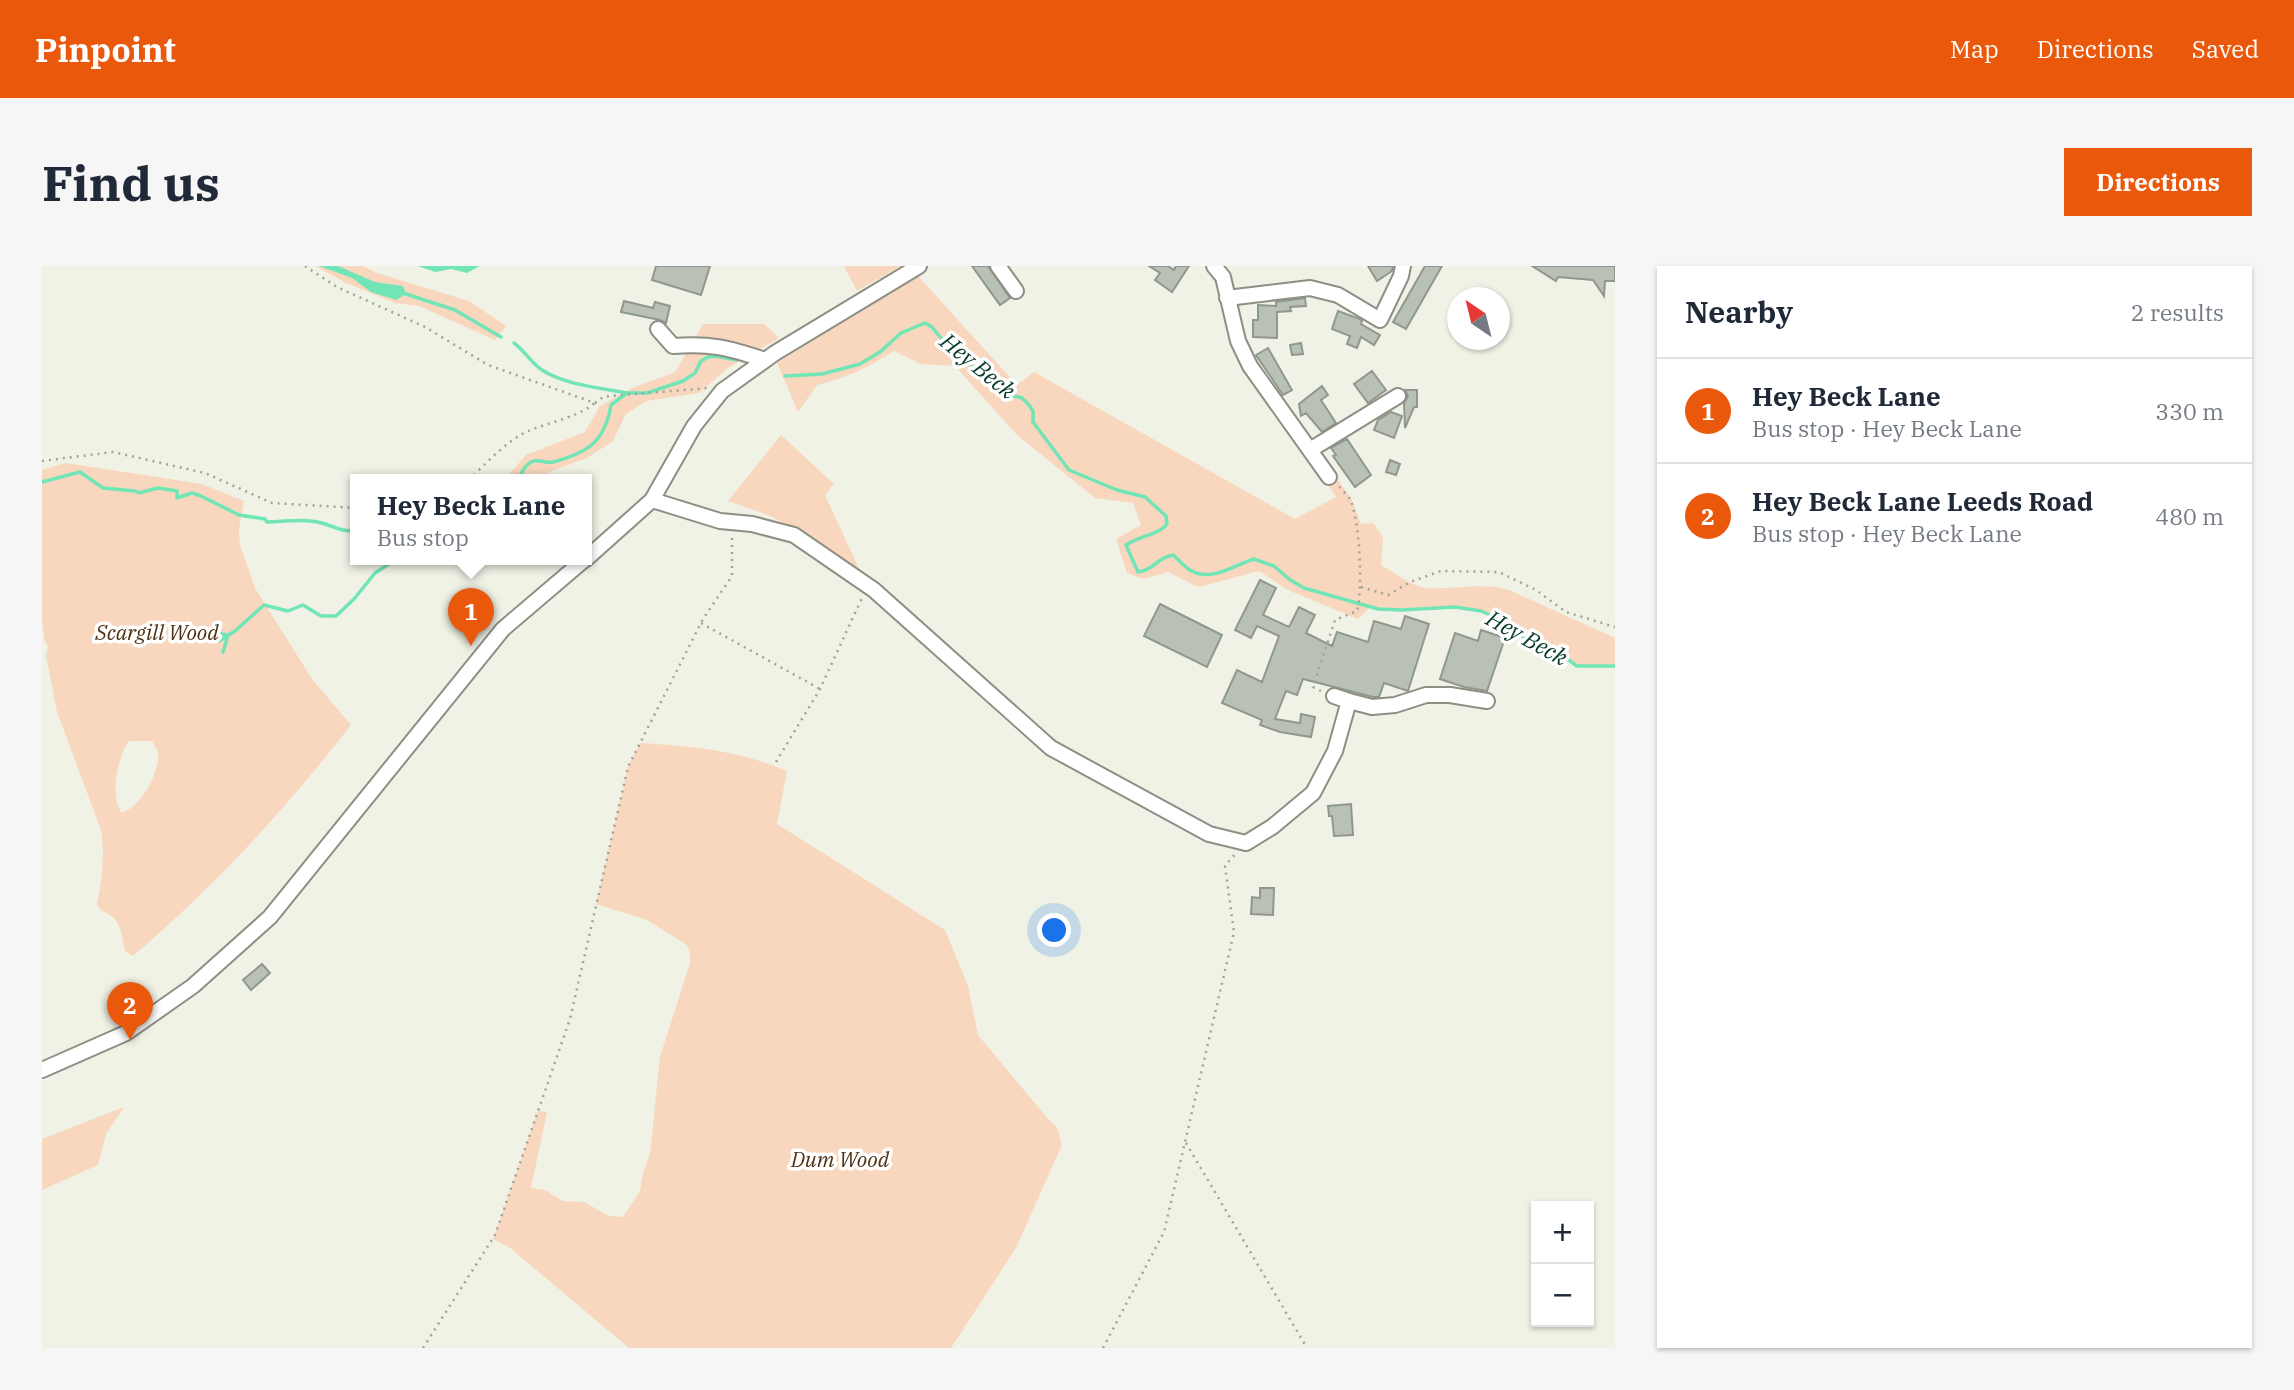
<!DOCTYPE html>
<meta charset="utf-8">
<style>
body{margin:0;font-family:"IBM Plex Serif",serif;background:#f6f6f7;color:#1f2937}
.controls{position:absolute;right:21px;bottom:21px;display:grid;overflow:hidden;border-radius:0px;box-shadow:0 2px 5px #0004}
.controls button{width:63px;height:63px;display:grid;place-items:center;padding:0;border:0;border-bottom:2px solid #e0e1e3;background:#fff;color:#1f2937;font:35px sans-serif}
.compass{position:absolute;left:1405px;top:21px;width:63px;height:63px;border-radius:50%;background:#fff;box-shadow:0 2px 5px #0004;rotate:325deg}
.you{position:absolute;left:1013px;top:665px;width:24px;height:24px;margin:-18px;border:5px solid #fff;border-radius:50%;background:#1a73e8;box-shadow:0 0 0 10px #1a73e833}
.badge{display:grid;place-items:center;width:46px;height:46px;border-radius:50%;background:#ea580c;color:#fff;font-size:23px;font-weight:700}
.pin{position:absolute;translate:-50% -58px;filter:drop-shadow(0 2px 4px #0008)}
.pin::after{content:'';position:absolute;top:37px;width:24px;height:21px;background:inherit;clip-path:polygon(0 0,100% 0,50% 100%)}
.popup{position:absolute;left:308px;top:208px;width:242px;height:91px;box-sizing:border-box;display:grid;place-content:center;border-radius:0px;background:#fff;filter:drop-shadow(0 2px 5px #0005);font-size:23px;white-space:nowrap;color:#747a83}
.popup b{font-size:26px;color:#1f2937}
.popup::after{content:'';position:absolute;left:50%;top:100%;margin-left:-14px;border:14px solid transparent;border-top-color:#fff}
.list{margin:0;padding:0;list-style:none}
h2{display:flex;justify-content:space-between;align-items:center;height:91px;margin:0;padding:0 28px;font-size:30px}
h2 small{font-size:23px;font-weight:400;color:#747a83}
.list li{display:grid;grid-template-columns:46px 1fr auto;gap:21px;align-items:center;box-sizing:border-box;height:105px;padding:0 28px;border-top:2px solid #e0e1e3}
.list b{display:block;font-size:26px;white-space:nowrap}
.list p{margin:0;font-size:23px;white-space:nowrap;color:#747a83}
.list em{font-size:23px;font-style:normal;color:#747a83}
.map{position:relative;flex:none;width:1573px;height:1082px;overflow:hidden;border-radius:0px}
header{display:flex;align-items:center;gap:42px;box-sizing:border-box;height:98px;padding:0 35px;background:#ea580c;color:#fff}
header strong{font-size:33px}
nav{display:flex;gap:38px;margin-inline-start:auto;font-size:24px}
.intro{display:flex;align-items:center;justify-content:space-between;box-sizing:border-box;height:168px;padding:0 42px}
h1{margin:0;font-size:49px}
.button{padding:18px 32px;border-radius:0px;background:#ea580c;color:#fff;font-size:24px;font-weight:700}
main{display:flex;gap:42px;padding:0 42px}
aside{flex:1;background:#fff;border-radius:0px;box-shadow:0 2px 5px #0004}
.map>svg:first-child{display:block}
.green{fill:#f8d7be;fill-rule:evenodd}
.water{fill:#71e5b5}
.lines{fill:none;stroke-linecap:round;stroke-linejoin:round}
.stream{stroke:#71e5b5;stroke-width:3.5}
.building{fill:#b9c1b7;stroke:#90988e;stroke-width:2}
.minor-casing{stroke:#8e8f84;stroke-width:18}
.path{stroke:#a1a399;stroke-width:2.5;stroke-dasharray:2 5;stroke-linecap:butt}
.minor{stroke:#fff;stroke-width:14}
.labels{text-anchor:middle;stroke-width:7;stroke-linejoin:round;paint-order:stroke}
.park-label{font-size:21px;font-style:italic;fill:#4f2f12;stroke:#fff}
.water-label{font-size:23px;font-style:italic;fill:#083c2a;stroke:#fff}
</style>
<header>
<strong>Pinpoint</strong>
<nav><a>Map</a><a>Directions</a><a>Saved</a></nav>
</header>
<div class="intro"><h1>Find us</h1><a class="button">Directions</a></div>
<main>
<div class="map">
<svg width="1573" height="1082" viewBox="0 0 1573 1082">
<rect width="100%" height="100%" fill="#f0f2e5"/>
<path class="green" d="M 273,0 L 321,0 L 335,7 L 427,35 L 464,60 L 453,74 L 377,40 L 353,37 L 304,17 Z
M 802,0 L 859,0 L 815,25 Z
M 876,10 L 975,119 L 992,106 L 1253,253 L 1294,231 L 1283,214 L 1296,214 L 1309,232 L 1319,258 L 1331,257 L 1341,271 L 1339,299 C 1352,306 1369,320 1384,322 C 1412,324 1439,316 1467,324 L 1573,372 L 1573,400 L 1535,400 L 1521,390 L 1494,381 L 1460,354 L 1427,342 L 1389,341 L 1359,344 L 1328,341 L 1316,353 L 1246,324 L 1217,305 L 1156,321 L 1126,306 L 1102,313 L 1085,307 L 1074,273 L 1099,259 L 1091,237 L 1053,232 L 975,169 L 913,100 L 879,98 L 852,85 C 827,101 804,112 775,119 L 756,146 L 735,97 Z
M 661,58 L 722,58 L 737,72 L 686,102 L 657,127 L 604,135 L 584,148 L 571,175 L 545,192 L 507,206 L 499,214 L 462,214 L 484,189 L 543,166 L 558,140 L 590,122 L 633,106 Z
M 739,169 L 792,218 L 783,229 L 819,307 L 754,263 L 726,249 L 686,235 Z
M 24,197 L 160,218 L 202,235 L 197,263 L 198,279 L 213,322 L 270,413 L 309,459 C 241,546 175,618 91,690 L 83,685 C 80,675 80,660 72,652 C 66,646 59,647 55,638 C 60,614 63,588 59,564 L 15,446 L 4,390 L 6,380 L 3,376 L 0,353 L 0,204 ZM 87,475 L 110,475 C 111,477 115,483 116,486 C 119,504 98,544 79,546 C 68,528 75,492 87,475 Z
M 598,477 C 650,480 696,484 745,505 L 735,558 L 903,664 L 926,720 L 936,769 L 1007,854 L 1015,861 L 1020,879 L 974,982 L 909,1082 L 587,1082 L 467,981 L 451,973 L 496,845 L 505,846 L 489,922 L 503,924 L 521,935 L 542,936 L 567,950 L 581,951 L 598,925 L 601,906 L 608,888 L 618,791 L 648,697 L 648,687 L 645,679 L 605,654 L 554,638 L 586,501 Z
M 82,841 L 64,868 L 56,899 L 0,924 L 0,873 Z"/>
<path class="water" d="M 277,0 L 296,0 L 333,16 L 361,20 L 364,28 L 354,34 L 329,26 L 310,12 Z
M 376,0 L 438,0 L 425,7 L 409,3 L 393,6 Z"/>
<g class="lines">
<path class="stream" d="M 364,28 L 413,44 L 459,71
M 472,77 C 483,85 489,97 500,104 C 523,119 559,122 585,127
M 743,110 L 780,108 L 818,98 L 838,86 L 859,67 L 883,57 L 890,61 L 908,83 L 958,123 L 964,128 L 980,132 L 987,139 L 991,145 L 991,156 L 1027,204 L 1075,224 L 1103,231 L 1124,250 L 1125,258 C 1117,269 1096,270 1084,279 L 1096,306 C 1114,303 1114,292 1131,289 C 1136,293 1142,300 1148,304 C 1169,317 1192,299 1212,293 L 1232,300 L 1247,313 L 1262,322 L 1336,343 L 1359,344 L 1413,341 L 1439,345 L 1460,354 L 1494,381 L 1521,390 L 1535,400 L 1573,400
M 476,214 C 479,207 483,199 489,196 C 497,192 503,198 511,196 C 545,187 563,176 569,139 L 585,127 L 605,127 L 641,115 L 653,107 L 659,95 L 666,91 L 674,90 L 695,94
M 0,216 L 38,206 L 61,222 L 93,225 L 97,227 L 116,222 L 135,225 L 135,232 L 150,227 L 159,230 L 197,249 L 223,253 L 225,256 C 242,256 258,252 276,256 C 290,259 299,267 314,264
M 174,367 L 186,369 L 181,386
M 177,375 L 193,365 L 222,339 L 246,345 L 261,339 L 279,350 L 294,350 L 312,333 L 333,307 L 353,294"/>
</g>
<path class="building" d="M 614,0 L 668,0 L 659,29 L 610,14 Z
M 930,0 L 946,0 L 968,32 L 958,39 Z
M 1107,0 L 1126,0 L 1132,4 L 1134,0 L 1147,0 L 1130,26 L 1113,14 L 1118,7 Z
M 1326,0 L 1351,0 L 1350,5 L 1335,15 Z
M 1383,0 L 1400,0 L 1364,63 L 1351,56 Z
M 1490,0 L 1573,0 L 1573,15 L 1563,15 L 1562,30 L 1551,14 L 1516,11 L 1514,15 Z
M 1263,32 L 1264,40 L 1248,41 L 1249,45 L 1235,46 L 1235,72 L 1211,71 L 1211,54 L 1216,54 L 1216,39 L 1234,40 L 1234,36 Z
M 582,35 L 611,42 L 613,36 L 628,40 L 624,57 L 618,54 L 579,46 Z
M 1296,45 L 1318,53 L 1320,55 L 1319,58 L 1338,69 L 1332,79 L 1319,71 L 1315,82 L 1305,78 L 1308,70 L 1290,63 Z
M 1259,77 L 1261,88 L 1250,89 L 1248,79 Z
M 1226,82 L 1250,124 L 1241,129 L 1214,89 Z
M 1330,105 L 1344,124 L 1326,137 L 1312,118 Z
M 1280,120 L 1286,129 L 1279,134 L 1294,157 L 1280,166 L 1264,147 L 1259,150 L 1257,138 Z
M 1363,124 L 1375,124 L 1375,141 L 1372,141 L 1363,162 L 1362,137 L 1366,130 Z
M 1349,146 L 1360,150 L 1352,172 L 1332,164 L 1336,154 Z
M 1305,173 L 1329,209 L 1313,221 L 1291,190 L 1294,189 L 1289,182 Z
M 1348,194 L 1358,198 L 1354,209 L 1344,206 Z
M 1218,314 L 1234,322 L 1221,349 L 1247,361 L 1257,341 L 1273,349 L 1264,367 L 1290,380 L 1295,366 L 1326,376 L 1332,355 L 1359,363 L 1363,350 L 1387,358 L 1366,425 L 1342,417 L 1337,431 L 1331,431 L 1261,413 L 1255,429 L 1244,425 L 1233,453 L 1258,457 L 1259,448 L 1273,451 L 1269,471 L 1238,466 L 1218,459 L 1220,454 L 1180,437 L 1195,404 L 1220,416 L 1237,370 L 1215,360 L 1209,372 L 1193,364 Z
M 1118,338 L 1180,369 L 1165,401 L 1102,370 Z
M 1439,364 L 1463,372 L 1445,425 L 1422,421 L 1398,413 L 1413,367 L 1436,375 Z
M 1309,538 L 1311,569 L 1292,570 L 1290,550 L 1287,550 L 1286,540 Z
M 1218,622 L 1232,622 L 1231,649 L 1209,648 L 1210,631 L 1218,632 Z
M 220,698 L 228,707 L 209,724 L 201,714 Z"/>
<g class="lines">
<g class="minor-casing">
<path id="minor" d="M 956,0 L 974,25
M 1172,0 L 1181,11 L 1196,75 L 1208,100 L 1287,211
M 1185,32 L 1268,22 L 1296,29 L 1338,54 L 1359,10 L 1361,0
M 616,63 L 631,80 C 669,77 687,82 723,94
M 1268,184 L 1356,130
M 610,234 L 678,255 L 710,258 L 752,269 L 832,324 L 1009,482 L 1167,568 L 1204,577 L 1230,561 L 1271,527 L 1293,485 L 1307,435 L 1292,430
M 544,293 L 610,234 L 652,160 L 680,125 L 733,87 L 877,0
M 1307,435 L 1330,441 L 1353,439 L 1384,429 L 1408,429 L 1445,435
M 0,804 L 84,767 L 151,720 L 228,651 L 461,363 L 542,294"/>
</g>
<path class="path" d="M 263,0 L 295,21 L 383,61 L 446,99 L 553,137 L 561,131 L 579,129 L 666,122
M 0,195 L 71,186 L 163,207 L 230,237 L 314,242
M 427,214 C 443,198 462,178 482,167 C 505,156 533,153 553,137
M 1319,321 L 1346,329 L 1368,316 L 1399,305 L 1457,306 L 1494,324 L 1524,346 L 1573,361
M 659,357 L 778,423
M 1279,425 L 1271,421 L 1293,354 L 1315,345 C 1321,324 1318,253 1308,233 C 1305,229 1300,224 1297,220
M 734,496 L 778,423 L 820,332
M 1144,877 L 1265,1082
M 381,1082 L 453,969 L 528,753 L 586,501 L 661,353 L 690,310 L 690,268
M 1061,1082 L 1122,966 L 1192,666 L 1183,600 L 1194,587"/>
<use href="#minor" class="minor"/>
</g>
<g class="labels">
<g class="park-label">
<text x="115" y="374">Scargill Wood</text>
<text x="798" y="901">Dum Wood</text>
</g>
<g class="water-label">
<text transform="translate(936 100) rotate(39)" y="8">Hey Beck</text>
<text transform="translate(1485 372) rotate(29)" y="8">Hey Beck</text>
</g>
</g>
</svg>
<div class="controls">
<button>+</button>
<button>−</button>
</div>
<svg class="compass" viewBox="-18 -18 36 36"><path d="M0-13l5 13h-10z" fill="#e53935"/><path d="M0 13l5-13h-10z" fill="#747a83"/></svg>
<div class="you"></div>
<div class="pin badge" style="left:429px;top:380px">1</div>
<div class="popup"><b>Hey Beck Lane</b>Bus stop</div>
<div class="pin badge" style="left:88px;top:774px">2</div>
</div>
<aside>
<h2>Nearby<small>2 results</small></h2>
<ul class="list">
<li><span class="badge">1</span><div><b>Hey Beck Lane</b><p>Bus stop · Hey Beck Lane</p></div><em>330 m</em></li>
<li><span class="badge">2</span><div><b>Hey Beck Lane Leeds Road</b><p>Bus stop · Hey Beck Lane</p></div><em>480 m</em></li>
</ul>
</aside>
</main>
